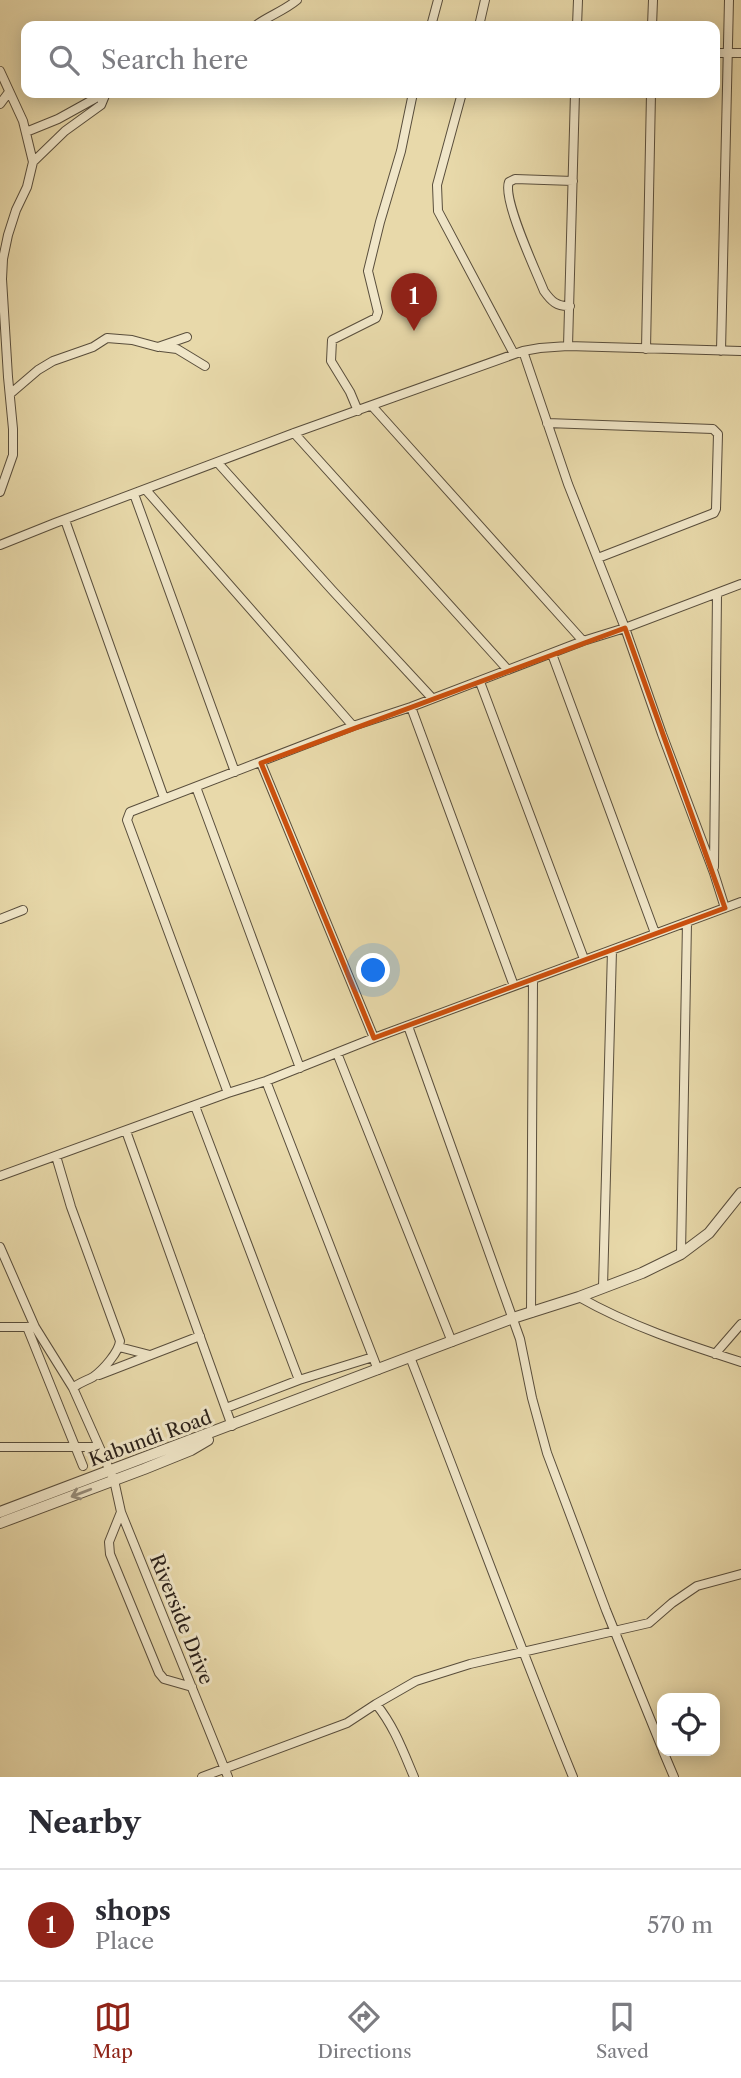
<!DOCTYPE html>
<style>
body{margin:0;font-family:"Libre Caslon Text",serif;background:#f7f7f7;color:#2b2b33}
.controls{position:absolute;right:21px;bottom:21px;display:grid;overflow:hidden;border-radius:14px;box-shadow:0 4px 18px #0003}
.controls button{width:63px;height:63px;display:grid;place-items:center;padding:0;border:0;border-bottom:2px solid #e1e1e2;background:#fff;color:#2b2b33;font:35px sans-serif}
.you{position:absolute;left:374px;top:971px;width:24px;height:24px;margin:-18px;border:5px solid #fff;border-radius:50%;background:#1a73e8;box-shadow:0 0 0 10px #1a73e833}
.badge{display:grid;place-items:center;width:46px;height:46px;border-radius:50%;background:#8f2418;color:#fff;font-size:23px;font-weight:700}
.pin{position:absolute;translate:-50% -58px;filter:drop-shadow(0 2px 4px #0008)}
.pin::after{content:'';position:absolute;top:37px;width:24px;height:21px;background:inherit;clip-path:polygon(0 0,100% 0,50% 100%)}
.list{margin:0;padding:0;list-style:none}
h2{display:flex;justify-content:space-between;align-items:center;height:91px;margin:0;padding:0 28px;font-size:30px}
h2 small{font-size:23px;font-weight:400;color:#7c7c81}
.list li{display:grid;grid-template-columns:46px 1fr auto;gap:21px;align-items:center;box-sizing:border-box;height:112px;padding:0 28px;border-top:2px solid #e1e1e2}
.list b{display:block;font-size:26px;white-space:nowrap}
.list p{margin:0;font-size:23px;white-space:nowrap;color:#7c7c81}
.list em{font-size:23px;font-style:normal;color:#7c7c81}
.icon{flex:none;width:38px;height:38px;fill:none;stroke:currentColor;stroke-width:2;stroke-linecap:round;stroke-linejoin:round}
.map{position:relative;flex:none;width:741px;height:1777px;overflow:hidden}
.search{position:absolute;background:#fff;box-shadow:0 4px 18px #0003;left:21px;right:21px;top:21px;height:77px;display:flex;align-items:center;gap:18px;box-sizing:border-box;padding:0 24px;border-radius:14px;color:#7c7c81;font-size:26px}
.sheet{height:203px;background:#fff}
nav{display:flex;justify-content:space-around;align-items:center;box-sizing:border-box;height:98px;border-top:2px solid #e1e1e2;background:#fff;font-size:19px;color:#7c7c81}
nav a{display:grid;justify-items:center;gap:4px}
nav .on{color:#8f2418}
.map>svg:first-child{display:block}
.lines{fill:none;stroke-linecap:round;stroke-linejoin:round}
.minor-casing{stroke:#594e3c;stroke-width:10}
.tertiary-casing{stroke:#594e3c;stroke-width:12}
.minor{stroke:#f0e6c8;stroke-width:8}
.tertiary{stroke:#f0e6c8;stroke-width:10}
.oneway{stroke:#968c79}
.marked{fill:none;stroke:#cb500e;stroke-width:5;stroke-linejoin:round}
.labels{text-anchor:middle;stroke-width:6;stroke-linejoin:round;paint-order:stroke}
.street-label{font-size:19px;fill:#291f18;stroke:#f0e6c8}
</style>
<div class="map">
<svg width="741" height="1777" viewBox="0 0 741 1777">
<rect width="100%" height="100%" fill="#e8d9aa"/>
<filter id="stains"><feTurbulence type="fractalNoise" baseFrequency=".00286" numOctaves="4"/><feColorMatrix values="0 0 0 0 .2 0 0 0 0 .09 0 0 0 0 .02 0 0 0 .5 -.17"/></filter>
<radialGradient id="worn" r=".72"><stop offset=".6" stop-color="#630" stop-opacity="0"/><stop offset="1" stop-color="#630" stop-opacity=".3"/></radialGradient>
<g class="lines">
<g class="minor-casing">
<path id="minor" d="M 255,26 C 268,16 284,11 297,0
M 431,26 L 438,0
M 479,26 L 485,0
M 577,26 L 578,0
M 652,26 L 653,0
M 715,53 L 741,53
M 0,71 L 23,121 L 33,162 L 27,187 L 16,210 L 8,235 L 3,259 L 2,279 L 8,377 L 13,429 L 13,455 L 0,492
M 462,93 L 437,185 L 438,211 L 514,354
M 0,104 L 9,92
M 26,132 L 58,119 L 105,93
M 33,162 L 65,131 L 101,105 L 106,93
M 570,306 C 557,307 551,301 544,291 C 536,271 502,199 509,182 L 515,179 L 573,181
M 568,346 L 575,93
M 161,347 L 177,349 L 205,366
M 646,349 L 651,93
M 523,351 L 568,484 L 625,628 L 662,734 L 714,873 L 725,908
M 721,351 L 729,0
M 10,394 L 38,370 L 53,361 L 93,347 L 107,338 L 132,340 L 158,347 L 187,337
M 372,406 L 583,641
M 358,411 L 350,392 L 331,361 L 332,340 L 376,318 L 378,312 L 368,271 L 380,222 L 401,151 L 413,93
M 547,423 L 713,429 L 718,434 L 716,509 L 714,513 L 598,558
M 294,433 L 508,670
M 218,463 L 332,590 L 432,698
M 146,490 L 353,726
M 134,494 L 235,772
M 65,520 L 164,798
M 0,545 L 55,523 L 294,433 L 523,351 L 540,348 L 568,346 L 741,351
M 552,654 L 655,933
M 480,682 L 584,959
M 411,707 L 514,986
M 261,763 L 374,1038
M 196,787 L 300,1068
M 714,867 L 717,594
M 0,919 L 23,910
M 408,1026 L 520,1339 L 532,1398 L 547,1453 L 606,1610 L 662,1748
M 337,1053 L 452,1342
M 266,1081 L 378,1370
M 228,1093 L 127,820 L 130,812 L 353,726 L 411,707 L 583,641 L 625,628 L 741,584
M 195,1106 L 299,1380
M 126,1131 L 232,1426
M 56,1156 L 71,1207 L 120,1341 C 119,1352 103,1370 93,1377 C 86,1381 80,1382 73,1388
M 0,1176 L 228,1093 L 266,1081 L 374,1038 L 741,902
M 0,1247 L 35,1327 L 73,1388 L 114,1480 L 121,1512 L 228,1777
M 681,1254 L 687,922
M 603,1287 L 612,950
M 579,1297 C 630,1326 685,1344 741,1362
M 531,1313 L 533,980
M 0,1327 L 32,1327
M 27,1327 L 83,1466
M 119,1347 L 150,1355
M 715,1354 L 741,1324
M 410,1357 C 465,1497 516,1638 573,1777
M 99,1375 L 200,1336
M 226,1408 L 299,1380 L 373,1357
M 0,1447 L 98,1447
M 121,1512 L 109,1542 L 110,1554 L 159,1673 L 164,1679 L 192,1687
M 663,1751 L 674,1777
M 202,1777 L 347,1723 L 376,1704
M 414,1777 C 403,1751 394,1726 376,1704 L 416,1681 L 470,1664 L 649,1623 L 672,1603 L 697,1586 L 741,1574"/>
</g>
<g class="tertiary-casing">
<path id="tertiary" d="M 0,1512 L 513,1318 L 579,1297 L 642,1273 L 681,1254 L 709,1233 L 741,1193
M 0,1523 L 144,1469 L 191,1450 L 208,1440"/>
</g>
<use href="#minor" class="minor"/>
<use href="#tertiary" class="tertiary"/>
</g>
<defs><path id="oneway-shaft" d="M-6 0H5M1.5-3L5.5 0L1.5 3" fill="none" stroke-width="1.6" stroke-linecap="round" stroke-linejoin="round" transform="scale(1.75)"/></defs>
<use class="oneway" href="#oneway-shaft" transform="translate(81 1493) rotate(159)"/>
<path class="marked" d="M 625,628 L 725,908 L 374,1038 L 261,763 Z"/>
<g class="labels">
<g class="street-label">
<text transform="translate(150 1438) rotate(-20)" y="7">Kabundi Road</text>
<text transform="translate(182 1619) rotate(68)" y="7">Riverside Drive</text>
</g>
</g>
<rect width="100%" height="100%" filter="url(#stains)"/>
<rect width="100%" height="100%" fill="url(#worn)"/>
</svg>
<div class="controls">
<button><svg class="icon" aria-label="locate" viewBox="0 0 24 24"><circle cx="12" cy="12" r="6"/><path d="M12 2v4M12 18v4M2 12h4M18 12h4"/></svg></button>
</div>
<div class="you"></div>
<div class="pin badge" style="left:414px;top:331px">1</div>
<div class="search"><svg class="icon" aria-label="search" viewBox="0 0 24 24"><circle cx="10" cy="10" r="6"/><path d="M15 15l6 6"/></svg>Search here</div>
</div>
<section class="sheet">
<h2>Nearby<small></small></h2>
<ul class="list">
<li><span class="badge">1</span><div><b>shops</b><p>Place</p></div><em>570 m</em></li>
</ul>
</section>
<nav>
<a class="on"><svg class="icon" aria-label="map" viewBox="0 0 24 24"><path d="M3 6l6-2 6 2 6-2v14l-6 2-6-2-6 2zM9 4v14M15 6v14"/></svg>Map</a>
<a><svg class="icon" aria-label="directions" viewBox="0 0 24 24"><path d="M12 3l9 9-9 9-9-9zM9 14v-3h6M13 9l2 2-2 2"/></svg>Directions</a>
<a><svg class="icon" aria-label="saved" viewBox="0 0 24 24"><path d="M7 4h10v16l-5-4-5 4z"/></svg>Saved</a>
</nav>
